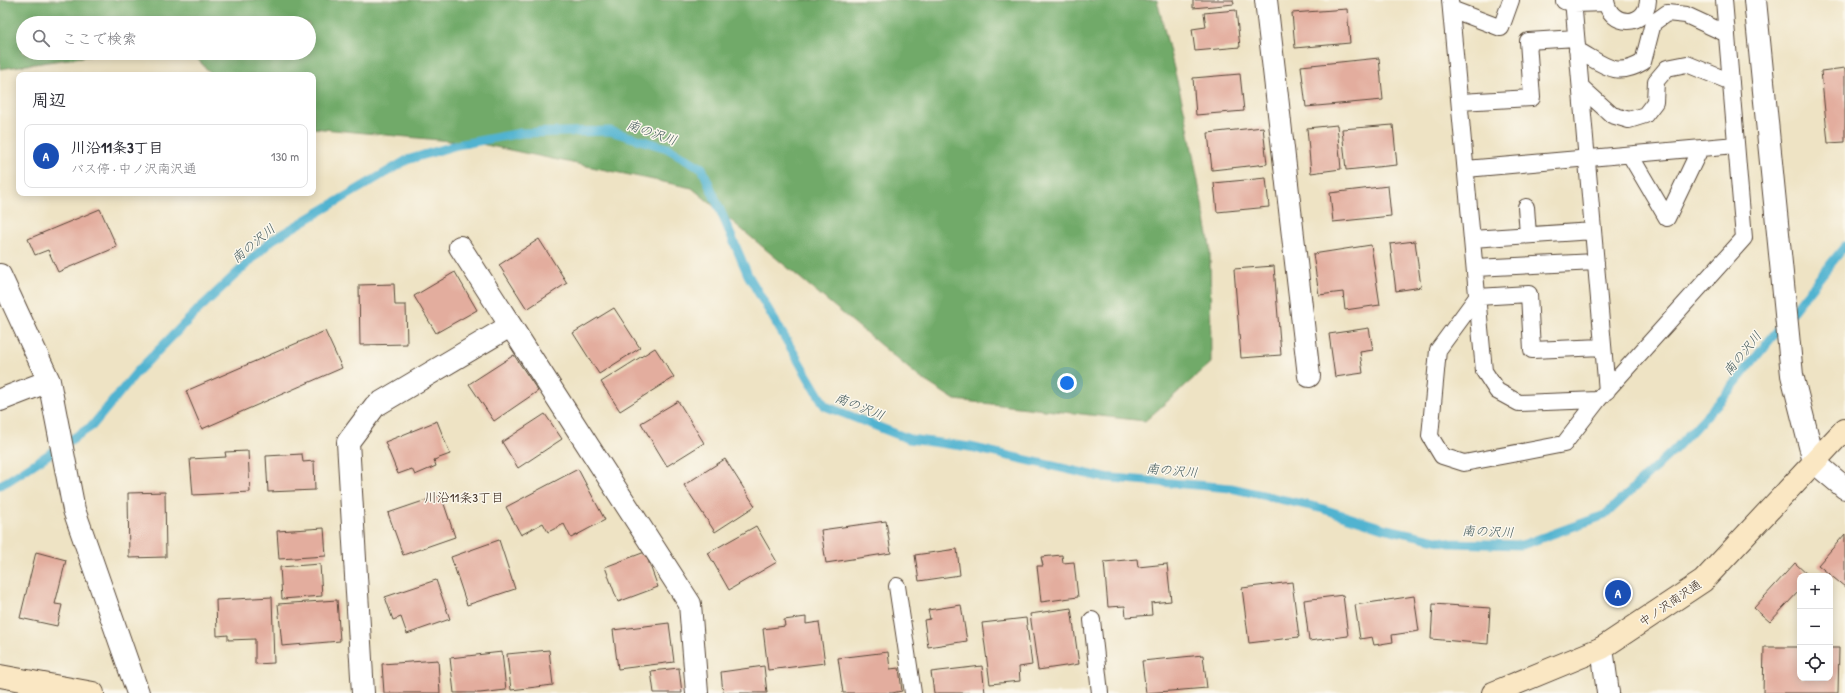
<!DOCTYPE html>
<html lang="ja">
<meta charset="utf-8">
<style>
body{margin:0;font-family:"Patrick Hand","Klee One",sans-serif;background:#f2f2f3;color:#2b2b33}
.controls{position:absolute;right:12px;bottom:12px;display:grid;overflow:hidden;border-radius:8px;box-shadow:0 2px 10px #0003}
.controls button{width:36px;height:36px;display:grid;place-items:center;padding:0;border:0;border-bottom:1px solid #e1e1e2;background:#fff;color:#2b2b33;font:20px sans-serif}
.you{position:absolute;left:1067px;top:383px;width:14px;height:14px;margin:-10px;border:3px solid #fff;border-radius:50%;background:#1a73e8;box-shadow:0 0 0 6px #1a73e833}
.badge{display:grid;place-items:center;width:26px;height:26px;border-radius:50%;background:#1f6fb2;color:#fff;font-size:13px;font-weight:700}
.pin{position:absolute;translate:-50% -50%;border:2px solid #fff;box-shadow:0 1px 4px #0006}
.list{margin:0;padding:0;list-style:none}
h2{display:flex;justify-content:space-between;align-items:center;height:52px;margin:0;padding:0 16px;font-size:17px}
h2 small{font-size:13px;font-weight:400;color:#7c7c81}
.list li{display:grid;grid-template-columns:26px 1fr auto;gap:12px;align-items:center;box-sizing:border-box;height:64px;margin:0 8px 8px;padding:0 8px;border:1px solid #e1e1e2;border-radius:8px}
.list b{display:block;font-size:15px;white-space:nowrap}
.list p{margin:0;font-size:13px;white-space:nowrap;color:#7c7c81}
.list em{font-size:13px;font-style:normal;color:#7c7c81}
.icon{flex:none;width:22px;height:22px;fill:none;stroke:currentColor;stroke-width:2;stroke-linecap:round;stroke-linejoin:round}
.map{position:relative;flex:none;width:1845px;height:693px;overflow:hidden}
.search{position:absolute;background:#fff;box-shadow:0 2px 10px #0003;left:16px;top:16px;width:300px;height:44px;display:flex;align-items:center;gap:10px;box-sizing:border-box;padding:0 14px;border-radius:22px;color:#7c7c81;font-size:15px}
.panel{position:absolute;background:#fff;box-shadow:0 2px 10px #0003;left:16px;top:72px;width:300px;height:124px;border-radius:8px}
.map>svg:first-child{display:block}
.forest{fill:#71aa69;stroke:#566a44}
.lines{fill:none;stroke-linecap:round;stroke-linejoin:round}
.stream{stroke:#51b3d0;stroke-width:9}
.building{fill:#e3ad9e}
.lane-casing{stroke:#564637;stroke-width:18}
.street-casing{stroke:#564637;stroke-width:24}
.secondary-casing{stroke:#564637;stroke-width:24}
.lane{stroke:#fff;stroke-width:16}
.street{stroke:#fff;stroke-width:22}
.secondary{stroke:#fae7c3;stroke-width:22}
.labels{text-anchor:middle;stroke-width:3;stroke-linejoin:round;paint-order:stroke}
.street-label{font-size:12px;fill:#3b2a1e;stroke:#fbf7ec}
.water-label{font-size:13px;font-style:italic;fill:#435a5c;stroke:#fbf7ec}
.neighbourhood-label{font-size:13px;fill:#3b2a1e;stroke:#fbf7ec}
</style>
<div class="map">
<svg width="1845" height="693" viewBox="0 0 1845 693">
<rect width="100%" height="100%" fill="#fbf7ec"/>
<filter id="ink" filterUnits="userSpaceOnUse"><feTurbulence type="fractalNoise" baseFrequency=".025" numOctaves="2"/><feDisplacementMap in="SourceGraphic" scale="8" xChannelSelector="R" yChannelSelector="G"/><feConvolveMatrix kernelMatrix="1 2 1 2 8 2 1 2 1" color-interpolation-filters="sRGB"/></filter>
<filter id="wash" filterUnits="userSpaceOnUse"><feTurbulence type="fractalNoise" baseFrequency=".012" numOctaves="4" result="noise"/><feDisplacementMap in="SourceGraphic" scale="16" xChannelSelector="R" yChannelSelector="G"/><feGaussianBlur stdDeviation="0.9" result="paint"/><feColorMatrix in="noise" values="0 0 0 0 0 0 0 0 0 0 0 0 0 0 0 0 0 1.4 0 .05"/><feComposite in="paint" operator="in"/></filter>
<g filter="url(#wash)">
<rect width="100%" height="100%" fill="#eee3c4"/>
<path class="forest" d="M 0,0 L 1157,0 L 1186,117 L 1210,246 L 1211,363 L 1145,421 L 955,400 L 919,377 L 692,188 L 481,144 L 313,128 L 313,75 L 212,75 L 192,53 L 309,53 L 309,23 L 23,23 L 23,53 L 109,53 L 0,69 Z"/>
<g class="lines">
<path class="stream" d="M 0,485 L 8,481 L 92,426 L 136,373 L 199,309 L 272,240 L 407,160 L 457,145 L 521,133 L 610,131 L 667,148 L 702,168 L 748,275 L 825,406 L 909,439 L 970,447 L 1101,477 L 1231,488 L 1320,508 L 1383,528 L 1450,543 L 1522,545 L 1605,515 L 1676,448 L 1724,397 L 1845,246"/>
</g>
<g id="blocks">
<path class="building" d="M 1193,0 L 1233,0 L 1234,4 L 1193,8 Z
M 1347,9 L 1350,43 L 1295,48 L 1292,13 Z
M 1236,10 L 1240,47 L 1195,51 L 1192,29 L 1206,27 L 1204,13 Z
M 1379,58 L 1383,100 L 1306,107 L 1301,66 Z
M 1845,68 L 1845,142 L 1828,143 L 1821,71 Z
M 1240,74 L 1244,111 L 1196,115 L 1193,78 Z
M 1337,125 L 1341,169 L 1311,173 L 1307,128 Z
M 1393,125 L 1397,165 L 1346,170 L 1342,129 Z
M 1263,127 L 1267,164 L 1212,170 L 1208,133 Z
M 1266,178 L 1269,207 L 1217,212 L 1214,183 Z
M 1388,186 L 1391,216 L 1333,222 L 1330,193 Z
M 100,209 L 117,247 L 58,272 L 48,250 L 35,255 L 28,239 Z
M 539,239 L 567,283 L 527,309 L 499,265 Z
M 1415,241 L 1421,287 L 1396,291 L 1390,244 Z
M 1371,245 L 1380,305 L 1345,310 L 1343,292 L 1319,295 L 1313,254 Z
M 1274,266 L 1281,355 L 1241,358 L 1234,269 Z
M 455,272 L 477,310 L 436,333 L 414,296 Z
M 394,284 L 395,305 L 406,305 L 407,344 L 360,345 L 359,285 Z
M 614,308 L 640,348 L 599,374 L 573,333 Z
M 1369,328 L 1373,350 L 1360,352 L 1363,373 L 1335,377 L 1329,334 Z
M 325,331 L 342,368 L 202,429 L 186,391 Z
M 655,348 L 674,377 L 620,411 L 601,382 Z
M 514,355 L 538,391 L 494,421 L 469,384 Z
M 678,401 L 704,443 L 667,466 L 641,423 Z
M 545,414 L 562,439 L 518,468 L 502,442 Z
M 437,421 L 450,454 L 434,460 L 436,466 L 415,475 L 412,469 L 398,474 L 385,442 Z
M 248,451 L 250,492 L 193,495 L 190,459 L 226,457 L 225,452 Z
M 302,454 L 303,462 L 314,461 L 315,490 L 268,492 L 266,456 Z
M 725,459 L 755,506 L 715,532 L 684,485 Z
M 578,469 L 605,520 L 571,538 L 564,524 L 548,532 L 543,523 L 521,535 L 506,507 Z
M 165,492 L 166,557 L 129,558 L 128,493 Z
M 441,495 L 455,537 L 403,555 L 388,513 Z
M 886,521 L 891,553 L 826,563 L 821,530 Z
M 756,526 L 777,562 L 729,590 L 708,553 Z
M 324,528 L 326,556 L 279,559 L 277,531 Z
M 1845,534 L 1845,587 L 1818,565 Z
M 499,540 L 515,589 L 467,605 L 451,557 Z
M 957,549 L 960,575 L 919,581 L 915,555 Z
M 36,552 L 66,560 L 55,604 L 62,605 L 57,626 L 20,618 Z
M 645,552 L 658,587 L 618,602 L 605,567 Z
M 1062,555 L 1063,563 L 1074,562 L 1078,597 L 1041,602 L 1037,566 L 1043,566 L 1041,557 Z
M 1137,559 L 1138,567 L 1167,564 L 1171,601 L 1151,603 L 1152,615 L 1126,617 L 1125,606 L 1108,607 L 1104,562 Z
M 1795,563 L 1809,576 L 1800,576 L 1800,590 L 1770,622 L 1754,608 Z
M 320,564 L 322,596 L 282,599 L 280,567 Z
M 436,580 L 450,619 L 407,634 L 401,617 L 393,620 L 385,597 Z
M 1292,582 L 1299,637 L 1249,643 L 1242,588 Z
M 1343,595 L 1348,636 L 1309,641 L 1304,600 Z
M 1414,596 L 1419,631 L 1392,635 L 1393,642 L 1374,645 L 1372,637 L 1360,639 L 1355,605 Z
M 272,597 L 274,663 L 255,664 L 255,639 L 228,640 L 228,635 L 217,636 L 216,600 Z
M 337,600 L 340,641 L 282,646 L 278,604 Z
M 1433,604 L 1490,608 L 1488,644 L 1431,639 Z
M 961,605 L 967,641 L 928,647 L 924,620 L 930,619 L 928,610 Z
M 1071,608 L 1079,664 L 1038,670 L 1030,614 Z
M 806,617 L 806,624 L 819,622 L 825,663 L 768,670 L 763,629 L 785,626 L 784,620 Z
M 1026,618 L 1032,665 L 1019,667 L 1020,681 L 990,684 L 982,623 Z
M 669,623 L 674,662 L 618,669 L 613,630 Z
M 1764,647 L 1800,647 L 1800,678 L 1830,678 L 1830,648 L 1839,648 L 1838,693 L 1763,693 Z
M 549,650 L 553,685 L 511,690 L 507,654 Z
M 502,652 L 506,690 L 480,693 L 454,693 L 450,658 Z
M 888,652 L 890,669 L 899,668 L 902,691 L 892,693 L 843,693 L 838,658 Z
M 1203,655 L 1207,688 L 1146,693 L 1142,661 Z
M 438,660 L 440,693 L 384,693 L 382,664 Z
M 764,666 L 767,693 L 723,693 L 721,672 Z
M 982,666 L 985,693 L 934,693 L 931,672 Z
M 679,668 L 682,693 L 654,693 L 651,671 Z"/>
</g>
</g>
<g filter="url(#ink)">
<use href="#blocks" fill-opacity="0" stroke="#564637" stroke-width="1"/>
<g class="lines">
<g class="lane-casing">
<path id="lane" d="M 1450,0 L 1484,371 L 1497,391 L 1519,403 L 1598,400 L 1744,238 L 1724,0
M 1573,0 L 1607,391
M 1606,0 C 1609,28 1647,28 1648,0
M 1564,1 L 1574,4 L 1606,3
M 1451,9 L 1501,28 L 1511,0
M 1577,50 C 1603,64 1615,79 1643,62 L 1653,23 L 1667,13 L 1686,15 L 1727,34
M 1581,87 L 1612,115 L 1629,120 L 1645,115 L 1655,102 L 1656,81 L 1667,68 L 1687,64 L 1731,82
M 1460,102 L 1532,98 L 1528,41 L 1576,38
M 1630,155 L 1667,218 L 1700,149
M 1466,169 L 1736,145
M 1526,207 L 1528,235
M 1472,239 L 1593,231
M 1475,268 L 1596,262
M 1598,400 L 1564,444 L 1464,463 L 1442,456 L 1430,436 L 1438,350 L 1477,297 L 1529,294 L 1532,350 L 1603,347
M 897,586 L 913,693
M 1092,620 L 1100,693"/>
</g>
<g class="street-casing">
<path id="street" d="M 1266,0 L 1309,376
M 1755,0 L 1792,375 L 1814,462 L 1845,488
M 460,247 L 690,604 L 697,693
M 0,275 L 49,381 L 74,510 L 138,693
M 0,400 L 49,381
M 1602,648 L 1608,693
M 363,693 L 348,442 L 375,406 L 510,326"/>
</g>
<g class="secondary-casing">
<path id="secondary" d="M 0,676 L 93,693
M 1493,693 L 1602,648 L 1703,581 L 1845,429"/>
</g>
<use href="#lane" class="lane"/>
<use href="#street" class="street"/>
<use href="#secondary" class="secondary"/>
</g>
</g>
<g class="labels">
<g class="street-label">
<text transform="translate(1670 603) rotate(-34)" y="4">中ノ沢南沢通</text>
</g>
<g class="water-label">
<text transform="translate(652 132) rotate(19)" y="5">南の沢川</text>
<text transform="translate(253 243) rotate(-40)" y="5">南の沢川</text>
<text transform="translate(1742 353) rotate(-51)" y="5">南の沢川</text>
<text transform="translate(860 406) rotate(22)" y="5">南の沢川</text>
<text transform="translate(1172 470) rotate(5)" y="5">南の沢川</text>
<text transform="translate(1488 531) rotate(2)" y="5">南の沢川</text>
</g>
<g class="neighbourhood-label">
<text x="464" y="502">川沿11条3丁目</text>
</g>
</g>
</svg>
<div class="controls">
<button>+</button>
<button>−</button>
<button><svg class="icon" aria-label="locate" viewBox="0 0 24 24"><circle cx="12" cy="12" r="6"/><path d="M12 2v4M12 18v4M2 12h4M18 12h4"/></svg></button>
</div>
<div class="you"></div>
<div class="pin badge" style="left:1618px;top:593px;background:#1a4fb4">A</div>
<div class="search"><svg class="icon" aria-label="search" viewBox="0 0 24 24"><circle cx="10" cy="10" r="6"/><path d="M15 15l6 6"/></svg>ここで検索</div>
<section class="panel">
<h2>周辺<small></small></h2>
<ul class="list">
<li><span class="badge" style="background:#1a4fb4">A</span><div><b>川沿11条3丁目</b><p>バス停 · 中ノ沢南沢通</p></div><em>130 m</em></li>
</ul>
</section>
</div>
